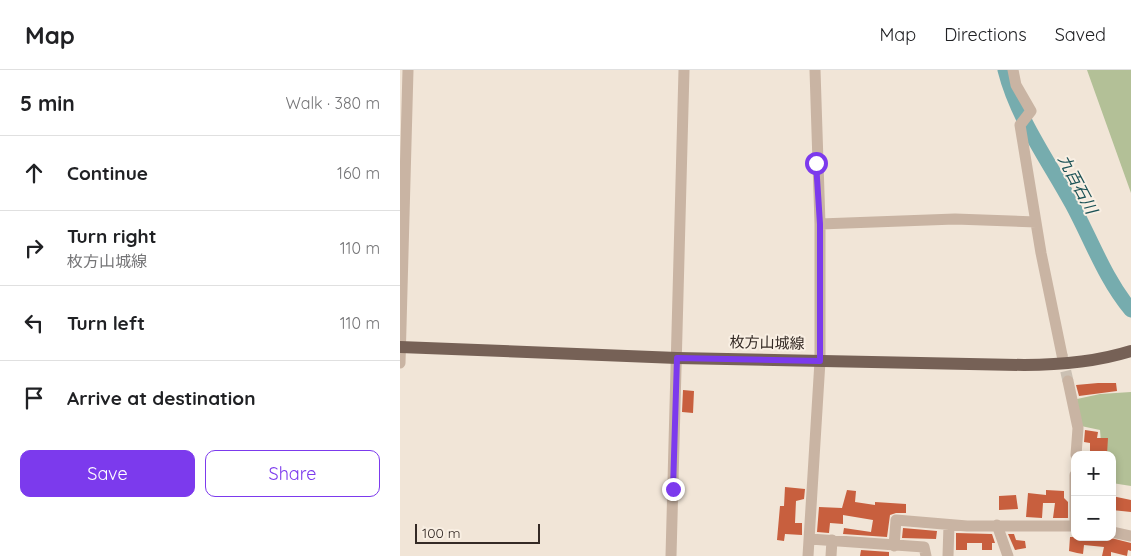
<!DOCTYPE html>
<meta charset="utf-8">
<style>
body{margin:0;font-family:Quicksand,"Noto Sans JP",sans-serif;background:#f6f6f6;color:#202124}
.controls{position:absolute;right:15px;bottom:15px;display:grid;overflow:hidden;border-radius:10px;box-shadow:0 2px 8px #0003}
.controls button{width:45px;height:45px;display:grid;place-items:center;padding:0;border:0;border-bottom:1px solid #e0e0e0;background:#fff;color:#202124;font:25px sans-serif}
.scale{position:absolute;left:15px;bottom:12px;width:125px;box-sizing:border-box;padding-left:5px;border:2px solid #342a25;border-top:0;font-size:14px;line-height:18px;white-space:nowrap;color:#342a25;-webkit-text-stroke:4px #f9efe3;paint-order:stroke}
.stop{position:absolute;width:15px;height:15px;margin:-11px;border:4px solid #7c3aed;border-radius:50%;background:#fff}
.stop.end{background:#7c3aed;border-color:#fff;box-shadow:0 1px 5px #0008}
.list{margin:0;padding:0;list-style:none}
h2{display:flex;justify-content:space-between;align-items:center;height:65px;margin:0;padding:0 20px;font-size:21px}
h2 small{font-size:16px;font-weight:400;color:#757577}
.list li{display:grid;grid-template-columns:32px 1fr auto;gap:15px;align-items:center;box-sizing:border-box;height:75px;padding:0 20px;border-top:1px solid #e0e0e0}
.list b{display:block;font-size:19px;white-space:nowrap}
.list p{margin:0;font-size:16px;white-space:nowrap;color:#757577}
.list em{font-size:16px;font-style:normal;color:#757577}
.actions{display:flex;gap:10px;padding:15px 20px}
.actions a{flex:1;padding:11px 0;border:1px solid #7c3aed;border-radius:10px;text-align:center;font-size:18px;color:#7c3aed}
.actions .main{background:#7c3aed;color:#fff}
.icon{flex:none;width:28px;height:28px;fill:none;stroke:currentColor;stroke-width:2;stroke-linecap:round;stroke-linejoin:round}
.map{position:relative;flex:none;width:731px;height:486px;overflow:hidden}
header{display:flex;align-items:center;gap:30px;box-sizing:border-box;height:70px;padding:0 25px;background:#fff;border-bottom:1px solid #e0e0e0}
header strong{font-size:24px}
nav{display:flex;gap:28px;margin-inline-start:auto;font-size:18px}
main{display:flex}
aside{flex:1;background:#fff}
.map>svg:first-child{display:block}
.green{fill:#b3c097}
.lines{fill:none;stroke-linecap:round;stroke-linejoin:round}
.river{stroke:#76acae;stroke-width:15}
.building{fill:#c85f3e}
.minor-tunnel{stroke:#cbc0b3;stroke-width:11;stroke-dasharray:11 5.5;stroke-linecap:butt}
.minor{stroke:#c9b4a3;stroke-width:11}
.major{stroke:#766156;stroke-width:12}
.route{stroke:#7c3aed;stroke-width:6}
.labels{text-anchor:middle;stroke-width:4;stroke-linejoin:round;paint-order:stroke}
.street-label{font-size:15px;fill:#342a25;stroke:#f9efe3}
.water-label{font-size:16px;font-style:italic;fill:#1b5256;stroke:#f9efe3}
</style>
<header>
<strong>Map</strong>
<nav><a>Map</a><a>Directions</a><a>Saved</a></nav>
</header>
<main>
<aside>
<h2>5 min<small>Walk · 380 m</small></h2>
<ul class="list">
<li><svg class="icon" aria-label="ahead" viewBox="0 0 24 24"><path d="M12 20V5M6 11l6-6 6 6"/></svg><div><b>Continue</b></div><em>160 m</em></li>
<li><svg class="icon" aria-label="right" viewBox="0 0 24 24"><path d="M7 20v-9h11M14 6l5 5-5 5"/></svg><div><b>Turn right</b><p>枚方山城線</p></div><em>110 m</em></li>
<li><svg class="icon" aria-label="left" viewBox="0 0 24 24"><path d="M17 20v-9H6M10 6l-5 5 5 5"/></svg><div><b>Turn left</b></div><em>110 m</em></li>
<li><svg class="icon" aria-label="arrive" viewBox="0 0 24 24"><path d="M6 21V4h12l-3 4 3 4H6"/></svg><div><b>Arrive at destination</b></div></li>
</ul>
<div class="actions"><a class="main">Save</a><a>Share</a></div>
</aside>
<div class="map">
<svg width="731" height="486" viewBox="0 0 731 486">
<rect width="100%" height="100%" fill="#f1e5d7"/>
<path class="green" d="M 687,0 L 731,0 L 731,123 Z
M 731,322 L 731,416 L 712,413 L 712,385 L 702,385 L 700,360 L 681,356 L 677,329 L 700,324 Z"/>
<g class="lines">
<path class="river" d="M 605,0 C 617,48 648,90 672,134 C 691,169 705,209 731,240"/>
</g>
<path class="building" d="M 698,313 L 716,313 L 717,321 L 679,326 L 676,315 Z
M 283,320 L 294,321 L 293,343 L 282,342 Z
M 685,360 L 698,362 L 697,368 L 708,368 L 707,384 L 690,383 L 690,373 L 684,372 Z
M 385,417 L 405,419 L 404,429 L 396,431 L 395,453 L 402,453 L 402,465 L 385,464 L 384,471 L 377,470 L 380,436 L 384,436 Z
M 447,420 L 456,421 L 455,432 L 475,435 L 475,432 L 506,434 L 506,443 L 496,443 L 490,445 L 487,467 L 443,464 L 444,458 L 471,462 L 473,450 L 443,445 L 443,454 L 430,453 L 429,463 L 417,462 L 419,437 L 442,438 Z
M 646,420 L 664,421 L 664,428 L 668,432 L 668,448 L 653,448 L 655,433 L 643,433 L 642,448 L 626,447 L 628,423 L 646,425 Z
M 616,425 L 618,439 L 599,440 L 599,426 Z
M 712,426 L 731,430 L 731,442 L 712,440 Z
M 503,458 L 537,461 L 536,469 L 502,468 Z
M 556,463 L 592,464 L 595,473 L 592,473 L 592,480 L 582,480 L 582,473 L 567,473 L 567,480 L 556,480 Z
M 608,464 L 614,464 L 616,470 L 625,471 L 626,478 L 615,480 Z
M 670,467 L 707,467 L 731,473 L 731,481 L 728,480 L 727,486 L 711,482 L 711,486 L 702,486 L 704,477 L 684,475 L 683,484 L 677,483 L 669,481 Z
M 461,480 L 489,482 L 489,486 L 460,486 Z"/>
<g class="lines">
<path class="minor-tunnel" d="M 662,285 L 668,311"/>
<path class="minor" d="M 613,0 L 616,15 L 631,41 L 620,55 L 641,183 L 662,285
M 420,154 L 555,149 L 636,152
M 0,293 L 8,0
M 668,311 L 678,358 L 676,385
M 675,405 L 675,453
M 597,455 L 608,486
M 712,462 L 731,466
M 410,469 L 524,477 L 526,486
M 494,476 L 496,450 L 567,456 L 675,456
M 271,486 L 284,0
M 408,486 L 420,291 L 420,154 L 415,0
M 431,486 L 432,470
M 548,486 L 549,455"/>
<path class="major" d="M 0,277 L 277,288 L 624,295 C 661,295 696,292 731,281"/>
</g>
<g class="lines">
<path class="route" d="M 273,419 L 277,288 L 420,291 L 420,154 L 416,93"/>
</g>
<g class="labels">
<g class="street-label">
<text transform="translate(367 273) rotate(1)" y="5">枚方山城線</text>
</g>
<g class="water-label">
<text transform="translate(678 114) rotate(62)" y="6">九百石川</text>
</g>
</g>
</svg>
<div class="controls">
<button>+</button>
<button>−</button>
</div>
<div class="scale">100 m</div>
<div class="stop" style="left:416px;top:93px"></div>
<div class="stop end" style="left:273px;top:419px"></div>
</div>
</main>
